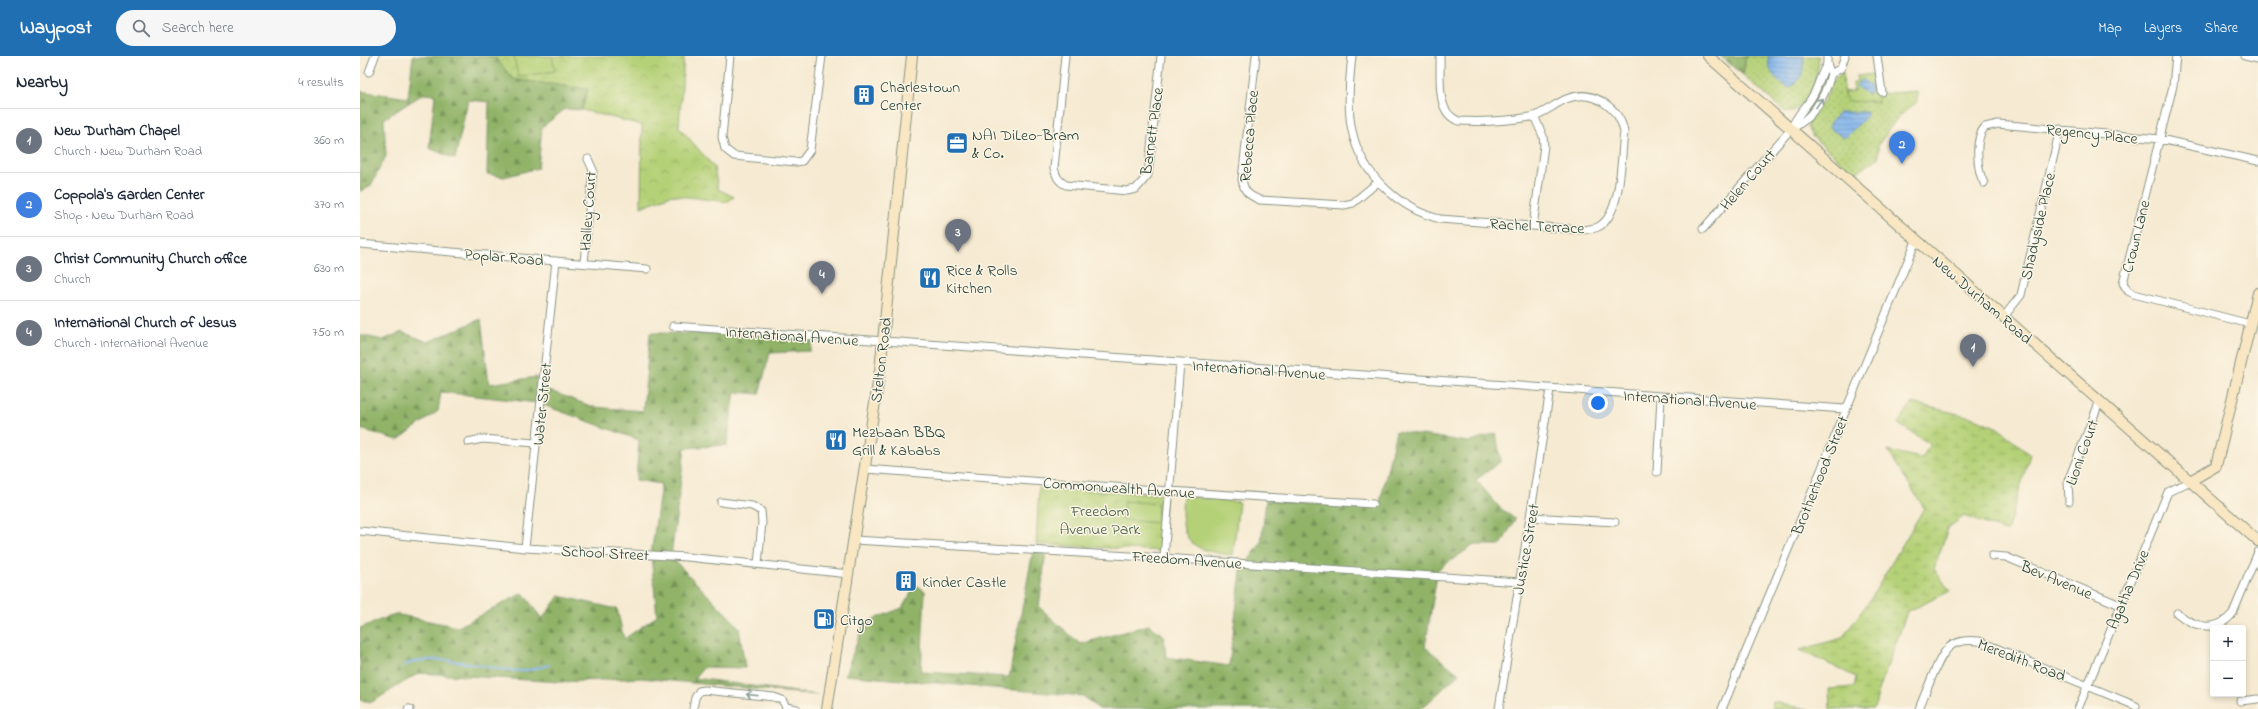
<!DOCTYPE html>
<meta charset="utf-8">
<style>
body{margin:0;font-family:"Indie Flower",sans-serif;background:#f6f6f7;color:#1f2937}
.controls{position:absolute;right:12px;bottom:12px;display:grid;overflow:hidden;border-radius:4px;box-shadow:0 2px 6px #0003}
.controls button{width:36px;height:36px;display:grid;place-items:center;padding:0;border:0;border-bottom:1px solid #e0e1e3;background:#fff;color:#1f2937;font:20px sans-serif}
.you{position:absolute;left:1238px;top:347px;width:14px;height:14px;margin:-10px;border:3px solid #fff;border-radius:50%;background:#1a73e8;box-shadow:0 0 0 6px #1a73e833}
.badge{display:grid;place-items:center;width:26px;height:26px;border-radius:50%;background:#1f6fb2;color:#fff;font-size:13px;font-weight:700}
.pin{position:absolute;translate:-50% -33px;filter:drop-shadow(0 1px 2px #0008)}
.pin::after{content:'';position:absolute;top:21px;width:14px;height:12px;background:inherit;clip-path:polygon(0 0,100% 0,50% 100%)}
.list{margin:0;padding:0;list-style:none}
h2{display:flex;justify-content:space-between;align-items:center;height:52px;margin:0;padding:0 16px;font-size:17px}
h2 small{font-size:13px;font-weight:400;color:#747a83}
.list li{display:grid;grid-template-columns:26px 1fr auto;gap:12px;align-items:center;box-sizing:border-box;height:64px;padding:0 16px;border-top:1px solid #e0e1e3}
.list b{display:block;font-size:15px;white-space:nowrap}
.list p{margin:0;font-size:13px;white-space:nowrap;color:#747a83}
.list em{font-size:13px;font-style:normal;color:#747a83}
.icon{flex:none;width:22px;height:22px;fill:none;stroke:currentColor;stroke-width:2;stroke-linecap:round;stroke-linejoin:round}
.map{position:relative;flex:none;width:1898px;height:653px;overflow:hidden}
header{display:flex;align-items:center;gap:24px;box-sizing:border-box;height:56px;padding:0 20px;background:#1f6fb2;color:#fff}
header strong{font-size:19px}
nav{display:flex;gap:22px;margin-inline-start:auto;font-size:14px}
.search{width:280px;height:36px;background:#f6f6f7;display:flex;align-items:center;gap:10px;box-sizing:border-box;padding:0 14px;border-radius:22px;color:#747a83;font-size:15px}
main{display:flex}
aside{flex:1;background:#fff}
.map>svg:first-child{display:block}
.grass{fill:url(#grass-dots);stroke:#6a8756}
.forest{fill:url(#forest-firs);stroke:#58784e}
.wetland{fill:url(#wetland-marsh);stroke:#6a8756}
.park{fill:url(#park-crowns);stroke:#6a8756}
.pitch{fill:#b5d178;stroke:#6a8756}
.water{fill:url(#water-rules);stroke:#4f7890}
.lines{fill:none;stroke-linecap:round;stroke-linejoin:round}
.stream{stroke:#7fb3ec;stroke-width:2}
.street-casing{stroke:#8a9483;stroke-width:9}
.secondary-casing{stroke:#8a9483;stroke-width:12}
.street{stroke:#fff;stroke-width:7}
.secondary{stroke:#f9e7c3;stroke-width:10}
.oneway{stroke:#8f9e9a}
.labels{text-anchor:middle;stroke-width:3;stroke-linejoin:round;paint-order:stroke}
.poi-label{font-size:16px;fill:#1f3d34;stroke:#fcf5e5;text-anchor:start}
.street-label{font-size:16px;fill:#1f3d34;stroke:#fcf5e5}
.park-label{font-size:16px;fill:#3d5b42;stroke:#fcf5e5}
</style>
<header>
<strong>Waypost</strong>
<div class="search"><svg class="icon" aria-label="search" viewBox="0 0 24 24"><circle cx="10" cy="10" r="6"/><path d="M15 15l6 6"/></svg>Search here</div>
<nav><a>Map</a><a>Layers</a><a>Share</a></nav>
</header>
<main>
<aside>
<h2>Nearby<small>4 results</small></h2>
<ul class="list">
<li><span class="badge" style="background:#6b7280">1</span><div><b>New Durham Chapel</b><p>Church · New Durham Road</p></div><em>360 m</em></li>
<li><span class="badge" style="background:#3f7fe0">2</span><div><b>Coppola's Garden Center</b><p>Shop · New Durham Road</p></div><em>370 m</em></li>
<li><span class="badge" style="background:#6b7280">3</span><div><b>Christ Community Church office</b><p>Church</p></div><em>630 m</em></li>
<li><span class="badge" style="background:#6b7280">4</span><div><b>International Church of Jesus</b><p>Church · International Avenue</p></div><em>750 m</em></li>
</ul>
</aside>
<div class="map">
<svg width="1898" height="653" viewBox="0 0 1898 653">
<defs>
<pattern id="grass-dots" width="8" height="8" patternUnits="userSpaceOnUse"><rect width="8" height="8" fill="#b5d178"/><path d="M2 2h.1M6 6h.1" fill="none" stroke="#9bb468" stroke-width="1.8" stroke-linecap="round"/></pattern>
<pattern id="forest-firs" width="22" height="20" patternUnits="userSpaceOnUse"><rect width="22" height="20" fill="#90b368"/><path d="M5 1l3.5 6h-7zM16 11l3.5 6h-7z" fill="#759356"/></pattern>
<pattern id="wetland-marsh" width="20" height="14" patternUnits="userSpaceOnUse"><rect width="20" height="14" fill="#b5d178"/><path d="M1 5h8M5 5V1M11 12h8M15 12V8" fill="none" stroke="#9bb468"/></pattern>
<pattern id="park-crowns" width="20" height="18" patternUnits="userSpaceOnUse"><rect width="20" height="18" fill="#b5d178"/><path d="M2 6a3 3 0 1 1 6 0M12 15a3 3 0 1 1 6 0" fill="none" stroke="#9bb468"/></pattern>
<pattern id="water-rules" width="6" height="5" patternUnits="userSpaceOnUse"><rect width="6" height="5" fill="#7fb3ec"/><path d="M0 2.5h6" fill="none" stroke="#6793c0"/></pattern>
</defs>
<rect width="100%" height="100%" fill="#fcf5e5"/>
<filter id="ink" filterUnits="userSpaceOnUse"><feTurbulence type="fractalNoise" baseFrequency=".025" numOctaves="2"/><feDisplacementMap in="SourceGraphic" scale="8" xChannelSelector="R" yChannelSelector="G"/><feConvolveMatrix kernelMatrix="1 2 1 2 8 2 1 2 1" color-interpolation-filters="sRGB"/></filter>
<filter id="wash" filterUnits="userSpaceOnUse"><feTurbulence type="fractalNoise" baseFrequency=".012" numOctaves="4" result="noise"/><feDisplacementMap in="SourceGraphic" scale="16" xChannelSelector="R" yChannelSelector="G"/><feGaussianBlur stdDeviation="0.9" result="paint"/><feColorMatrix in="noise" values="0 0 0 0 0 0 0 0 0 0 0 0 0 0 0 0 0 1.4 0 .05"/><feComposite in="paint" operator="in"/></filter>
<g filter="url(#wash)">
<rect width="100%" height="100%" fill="#f6ead2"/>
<path class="grass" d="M 1386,0 L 1459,0 C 1458,22 1452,44 1432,56 L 1424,55 L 1383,19 Z
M 1483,16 L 1484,39 L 1517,46 L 1517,38 L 1557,35 L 1557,46 L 1538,61 L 1524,81 L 1518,89 L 1518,102 L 1494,118 L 1451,79 L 1447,71 L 1450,63 L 1465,43 L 1472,25 Z"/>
<path class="forest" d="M 53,0 L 128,0 L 136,2 L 153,23 L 228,33 L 222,54 L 205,53 L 182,71 L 178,112 L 144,121 L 127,118 L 129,46 L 108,44 L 95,103 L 69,92 L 75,39 L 63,38 L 24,63 L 26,100 L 10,131 L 0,135 L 0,35 L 48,42 Z
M 1360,0 L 1386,0 L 1383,19 Z
M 121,263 L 129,328 L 176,321 L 180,331 L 233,351 L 283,355 L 290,277 L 454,279 L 450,295 L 410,297 L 399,338 L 375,336 L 367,389 L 325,392 L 311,501 L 379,571 L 385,612 L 344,611 L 335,622 L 457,639 L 281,622 L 200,626 L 59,617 L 12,646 L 0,644 L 0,572 L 35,558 L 98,571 L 163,537 L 182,563 L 199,540 L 257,553 L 264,583 L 297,560 L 291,499 L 301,428 L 276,424 L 279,384 L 178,347 L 81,336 L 78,355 L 38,384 L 0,373 L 0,279 L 23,284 L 42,276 L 68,286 Z
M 1036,375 L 1108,386 L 1136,377 L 1141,405 L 1116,424 L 1139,451 L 1155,463 L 1141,489 L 1114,489 L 1078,513 L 1065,591 L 1099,618 L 1061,653 L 739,653 L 723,640 L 485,619 L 504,567 L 542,552 L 556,529 L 565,535 L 561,616 L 649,621 L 673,495 L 686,495 L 679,551 L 720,588 L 789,569 L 804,580 L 806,601 L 869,610 L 881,515 L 901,487 L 906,444 L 1019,451 Z"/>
<path class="wetland" d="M 1552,347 L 1615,362 L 1638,372 L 1670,398 L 1647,476 L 1604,460 L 1588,472 L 1574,513 L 1590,535 L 1547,556 L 1520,631 L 1514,653 L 1470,653 L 1469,633 L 1494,631 L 1496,621 L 1440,594 L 1482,582 L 1510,544 L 1564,452 L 1528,395 L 1562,402 L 1570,388 L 1538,368 Z
M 1413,646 L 1447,653 L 1411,653 Z"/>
<path class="park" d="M 128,0 L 324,0 L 319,71 L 354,111 L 358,133 L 374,141 L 367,146 L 311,139 L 281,151 L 282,69 L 222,54 L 228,33 L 153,23 L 136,2 Z
M 679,431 L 805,439 L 802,495 L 676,488 Z"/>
<path class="pitch" d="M 154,0 L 192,0 L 195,15 L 158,21 Z
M 1515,18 L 1518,46 C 1507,43 1495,49 1486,43 L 1483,36 L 1494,35 L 1493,26 L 1497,26 L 1496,20 Z
M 823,440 L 879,446 L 873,499 C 829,495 819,484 823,440 Z
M 764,445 L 798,448 L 797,467 L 762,464 Z"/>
<path class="water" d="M 1408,0 L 1444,0 C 1444,14 1442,25 1429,32 C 1415,23 1408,16 1408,0 Z
M 1502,23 L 1513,32 L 1508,39 L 1496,30 Z
M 1480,56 L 1507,56 L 1507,60 L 1485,82 L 1469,72 L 1471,65 Z"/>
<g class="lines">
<path class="stream" d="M 43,610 C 74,594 127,614 161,615 C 170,615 180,611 189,609"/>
</g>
</g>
<g filter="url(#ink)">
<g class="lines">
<g class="street-casing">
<path id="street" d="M 370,0 L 362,81 L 365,93 L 374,100 L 436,106 L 442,105 L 450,94 L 462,0
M 705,0 L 694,112 C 696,120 698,125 706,129 L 767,135 L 776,133 L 788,119 L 801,0
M 896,0 L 882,123 C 884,136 888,139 900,144 L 984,149 L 993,147 L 1018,126
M 992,0 C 986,52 985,96 1027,134 C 1042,148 1060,158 1080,163 L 1223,174 C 1227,173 1234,173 1238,171 C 1262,159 1261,100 1264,76 C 1260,53 1234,33 1209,42 C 1196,46 1184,59 1170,61 C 1148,65 1122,66 1099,65 C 1075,57 1081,22 1080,0
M 1517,0 L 1522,36
M 1816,0 L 1813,30 L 1763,227 L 1768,235 L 1774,238 L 1890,268
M 1885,0 L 1898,3
M 9,16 L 15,0
M 1471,18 L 1481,12 L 1485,0
M 1431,73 C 1453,62 1465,41 1471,18 L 1467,8 L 1467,0
M 1624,127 C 1617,115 1614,82 1625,71 L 1638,68 L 1800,83 L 1898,105
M 1173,170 L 1184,90 L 1183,80 L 1174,60
M 1343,173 L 1431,73 C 1437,58 1445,53 1452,41 C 1459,30 1460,18 1467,8
M 0,188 L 287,213
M 224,207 L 233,114 L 228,103
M 1643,262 L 1661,239 L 1700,73
M 313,270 L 1485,353
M 108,386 L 122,383 L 176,387
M 505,413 L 809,435 L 1013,448
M 1297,416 L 1301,341
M 1709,445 L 1708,425 L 1739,347
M 361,446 L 392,450 L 401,455 L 402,466 L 398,508
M 1171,461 L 1255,466
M 0,475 L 165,492 L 327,501 L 489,518
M 494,484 L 804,502 L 1159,526
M 165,492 L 196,205
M 1632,500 L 1646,501 L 1760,549
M 804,502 L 820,307
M 1817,557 C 1835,572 1857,577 1873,557 L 1898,496
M 1880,645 L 1898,643
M 48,653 L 50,653
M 333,653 L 335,642 L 339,635 L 344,634 L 414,641 L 422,644 L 426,651 L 437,653
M 1139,653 C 1156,546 1174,440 1190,333
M 1362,653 L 1556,185
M 1559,653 C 1563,642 1568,631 1572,621 C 1583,596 1588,581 1619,585 L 1776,650
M 1718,653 L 1808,436 L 1830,425"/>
</g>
<g class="secondary-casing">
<path id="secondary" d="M 1348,0 L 1898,485
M 1830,425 L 1856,410 L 1898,237
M 467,653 L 520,314 L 552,0"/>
</g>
<use href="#street" class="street"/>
<use href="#secondary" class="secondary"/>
</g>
<defs><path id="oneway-shaft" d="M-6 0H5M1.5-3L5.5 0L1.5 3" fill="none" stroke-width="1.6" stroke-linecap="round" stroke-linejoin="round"/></defs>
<g class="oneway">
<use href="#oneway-shaft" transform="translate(1459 47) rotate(-56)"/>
<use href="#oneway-shaft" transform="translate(392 639) rotate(-174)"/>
</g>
</g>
<defs>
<g id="building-square" transform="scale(1.15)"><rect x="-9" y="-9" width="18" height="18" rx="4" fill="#1f6fb2" stroke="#fcf5e5"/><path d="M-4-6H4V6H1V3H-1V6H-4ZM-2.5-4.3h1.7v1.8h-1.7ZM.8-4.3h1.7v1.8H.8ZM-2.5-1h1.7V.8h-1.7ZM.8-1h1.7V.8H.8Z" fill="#fff"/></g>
<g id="office-square" transform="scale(1.15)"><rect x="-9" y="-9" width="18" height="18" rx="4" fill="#1f6fb2" stroke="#fcf5e5"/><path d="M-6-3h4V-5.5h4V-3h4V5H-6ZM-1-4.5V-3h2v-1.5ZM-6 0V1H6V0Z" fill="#fff"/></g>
<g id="restaurant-square" transform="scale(1.15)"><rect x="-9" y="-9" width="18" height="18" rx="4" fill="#1f6fb2" stroke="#fcf5e5"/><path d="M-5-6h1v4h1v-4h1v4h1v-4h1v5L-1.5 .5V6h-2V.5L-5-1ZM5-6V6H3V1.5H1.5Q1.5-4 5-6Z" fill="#fff"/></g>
<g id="fuel-square" transform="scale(1.15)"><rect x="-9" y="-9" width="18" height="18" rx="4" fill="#1f6fb2" stroke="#fcf5e5"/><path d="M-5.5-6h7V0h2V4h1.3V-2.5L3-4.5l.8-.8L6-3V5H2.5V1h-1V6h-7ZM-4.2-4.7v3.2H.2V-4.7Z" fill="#fff"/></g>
</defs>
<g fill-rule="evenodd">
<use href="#building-square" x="504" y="39"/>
<use href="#office-square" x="597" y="87"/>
<use href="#restaurant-square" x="570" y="222"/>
<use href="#restaurant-square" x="476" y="384"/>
<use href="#building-square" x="546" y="525"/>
<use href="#fuel-square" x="464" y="563"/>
</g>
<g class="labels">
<g class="poi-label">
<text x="520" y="36">Charlestown<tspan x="520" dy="18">Center</tspan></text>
<text x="612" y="84">NAI DiLeo-Bram<tspan x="612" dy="18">&amp; Co.</tspan></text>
<text x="586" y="219">Rice &amp; Rolls<tspan x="586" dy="18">Kitchen</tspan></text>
<text x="492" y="381">Mezbaan BBQ<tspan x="492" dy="18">Grill &amp; Kababs</tspan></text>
<text x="562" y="531">Kinder Castle</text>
<text x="480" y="569">Citgo</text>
</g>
<g class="street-label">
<text transform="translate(791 75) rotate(-82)" y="6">Barnett Place</text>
<text transform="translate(1732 77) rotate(6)" y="6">Regency Place</text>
<text transform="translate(888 80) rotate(-85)" y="6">Rebecca Place</text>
<text transform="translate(1387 123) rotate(-49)" y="6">Helen Court</text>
<text transform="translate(227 155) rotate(-86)" y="6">Halley Court</text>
<text transform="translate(1177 169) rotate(3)" y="6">Rachel Terrace</text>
<text transform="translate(1677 170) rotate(-77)" y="6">Shadyside Place</text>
<text transform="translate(1775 180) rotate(-76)" y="6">Crown Lane</text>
<text transform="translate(144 200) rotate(5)" y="6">Poplar Road</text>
<text transform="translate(1623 243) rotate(41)" y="6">New Durham Road</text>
<text transform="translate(432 279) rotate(4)" y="6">International Avenue</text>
<text transform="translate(520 304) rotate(-83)" y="6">Stelton Road</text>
<text transform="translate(899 313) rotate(4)" y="6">International Avenue</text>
<text transform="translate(1330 343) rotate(4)" y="6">International Avenue</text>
<text transform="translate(181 348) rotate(-84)" y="6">Water Street</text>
<text transform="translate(1721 396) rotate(-70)" y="6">Lioni Court</text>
<text transform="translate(1459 419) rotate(-68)" y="6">Brotherhood Street</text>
<text transform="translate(759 431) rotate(4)" y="6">Commonwealth Avenue</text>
<text transform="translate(1165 493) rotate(-80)" y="6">Justice Street</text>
<text transform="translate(245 496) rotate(3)" y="6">School Street</text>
<text transform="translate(827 503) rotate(4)" y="6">Freedom Avenue</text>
<text transform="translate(1697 523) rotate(23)" y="6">Bev Avenue</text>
<text transform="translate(1767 533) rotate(-67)" y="6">Agatha Drive</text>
<text transform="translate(1662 603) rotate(21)" y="6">Meredith Road</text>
</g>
<g class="park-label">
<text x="740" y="460">Freedom<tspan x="740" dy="18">Avenue Park</tspan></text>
</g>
</g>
</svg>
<div class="controls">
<button>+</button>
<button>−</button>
</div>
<div class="you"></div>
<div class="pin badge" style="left:1613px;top:311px;background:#6b7280">1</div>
<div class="pin badge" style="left:1542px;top:108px;background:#3f7fe0">2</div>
<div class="pin badge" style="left:598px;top:196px;background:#6b7280">3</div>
<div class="pin badge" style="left:462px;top:238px;background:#6b7280">4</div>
</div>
</main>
